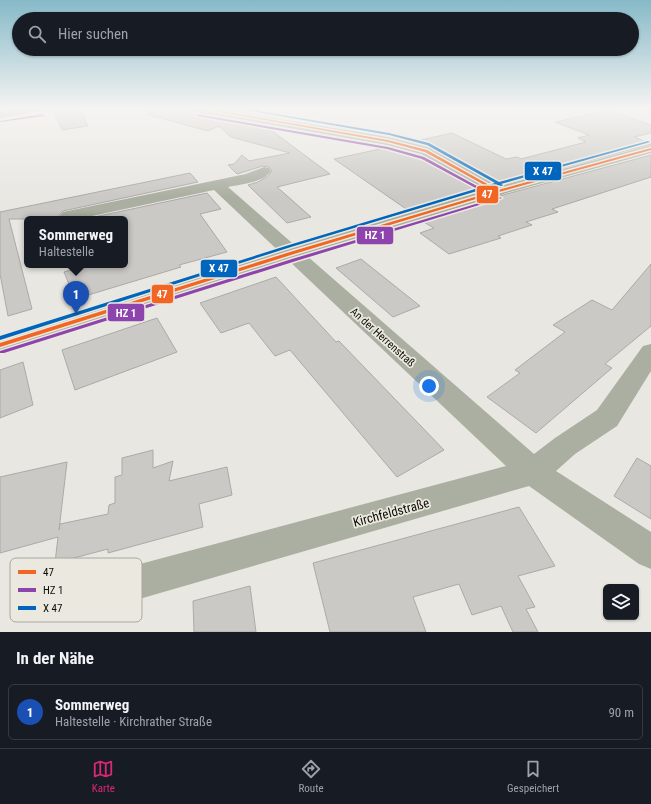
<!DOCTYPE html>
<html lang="de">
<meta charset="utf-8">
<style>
body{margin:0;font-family:"Roboto Condensed",sans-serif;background:#242831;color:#f1f3f6}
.controls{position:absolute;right:12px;bottom:12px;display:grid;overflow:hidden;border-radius:6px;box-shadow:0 1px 3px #0004}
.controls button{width:36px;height:36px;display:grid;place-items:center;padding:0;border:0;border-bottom:1px solid #363941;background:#171b24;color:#f1f3f6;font:20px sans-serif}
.you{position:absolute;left:429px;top:386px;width:14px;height:14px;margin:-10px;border:3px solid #fff;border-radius:50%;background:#1a73e8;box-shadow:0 0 0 6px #1a73e833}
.badge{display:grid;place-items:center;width:26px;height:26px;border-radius:50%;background:#db2777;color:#fff;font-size:13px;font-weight:700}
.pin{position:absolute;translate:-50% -33px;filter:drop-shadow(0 1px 2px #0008)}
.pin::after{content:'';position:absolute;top:21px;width:14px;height:12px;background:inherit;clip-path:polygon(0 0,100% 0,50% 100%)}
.popup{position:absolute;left:24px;top:216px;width:104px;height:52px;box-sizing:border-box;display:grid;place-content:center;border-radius:6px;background:#171b24;filter:drop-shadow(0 1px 3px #0005);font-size:13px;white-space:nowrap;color:#9ea1a6}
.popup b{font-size:15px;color:#f1f3f6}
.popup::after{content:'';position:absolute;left:50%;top:100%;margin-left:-8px;border:8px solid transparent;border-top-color:#171b24}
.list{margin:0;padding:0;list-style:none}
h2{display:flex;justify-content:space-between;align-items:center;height:52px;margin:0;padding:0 16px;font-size:17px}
h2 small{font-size:13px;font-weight:400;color:#9ea1a6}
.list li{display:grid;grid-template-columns:26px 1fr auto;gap:12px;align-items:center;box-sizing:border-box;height:56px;margin:0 8px 8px;padding:0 8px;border:1px solid #363941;border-radius:6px}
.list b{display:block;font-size:15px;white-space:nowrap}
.list p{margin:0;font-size:13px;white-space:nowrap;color:#9ea1a6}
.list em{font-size:13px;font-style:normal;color:#9ea1a6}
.icon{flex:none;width:22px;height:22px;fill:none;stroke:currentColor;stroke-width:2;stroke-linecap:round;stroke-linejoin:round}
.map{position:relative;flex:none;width:651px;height:632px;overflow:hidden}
.search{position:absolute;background:#171b24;box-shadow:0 1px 3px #0004;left:12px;right:12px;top:12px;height:44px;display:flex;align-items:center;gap:10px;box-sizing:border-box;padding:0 14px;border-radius:22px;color:#9ea1a6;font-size:15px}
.sheet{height:116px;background:#171b24}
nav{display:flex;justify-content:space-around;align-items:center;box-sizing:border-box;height:56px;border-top:1px solid #363941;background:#171b24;font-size:11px;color:#9ea1a6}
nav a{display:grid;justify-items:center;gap:2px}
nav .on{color:#db2777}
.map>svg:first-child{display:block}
.building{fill:#cbc9c5;stroke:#acaaa7}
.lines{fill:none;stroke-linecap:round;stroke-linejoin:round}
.street{fill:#abafa1;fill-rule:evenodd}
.secondary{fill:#a9ad9d;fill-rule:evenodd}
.bus-1-casing{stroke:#ebe9df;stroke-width:3}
.bus-2-casing{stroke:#ebe9df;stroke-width:3}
.bus-3-casing{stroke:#ebe9df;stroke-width:3}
.bus-1{fill:#f26522;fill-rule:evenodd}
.bus-2{fill:#8e44ad;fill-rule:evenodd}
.bus-3{fill:#0065bd;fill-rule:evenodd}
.labels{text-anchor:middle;stroke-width:3.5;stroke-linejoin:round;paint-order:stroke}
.street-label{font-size:11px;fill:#0c0c08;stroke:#ebe9df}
.near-street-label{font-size:13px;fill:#0c0c08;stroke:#ebe9df}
.key{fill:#ebe9df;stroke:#a8a79e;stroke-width:1}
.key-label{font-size:11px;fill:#0c0c08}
.line-badge{stroke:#ebe9df;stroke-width:1.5}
.badge-label{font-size:11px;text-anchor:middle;font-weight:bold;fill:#fff}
</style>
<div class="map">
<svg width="651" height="632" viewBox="0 0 651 632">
<rect width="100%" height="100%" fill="#e8e7e2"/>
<path class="building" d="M 79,108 L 88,126 L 62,130 L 54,111 Z
M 150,108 L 193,108 L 195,111 L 216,116 L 264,125 L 330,174 L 277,187 L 311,217 L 287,223 L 248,185 L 258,182 L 268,176 L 272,171 L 269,167 L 263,166 L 237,174 L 228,165 L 234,164 L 242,155 L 249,161 L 290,153 L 231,137 L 219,126 L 208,131 L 149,115 Z
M 224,108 L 261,108 L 251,113 Z
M 611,110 L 651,125 L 651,133 L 634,137 L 651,144 L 500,185 L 432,147 L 412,142 L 452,133 L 506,159 L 517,157 L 521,159 L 586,142 L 578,138 L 589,135 L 555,122 Z
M 389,147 L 420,155 L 482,190 L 409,211 L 334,159 Z
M 651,155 L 651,177 L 552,209 L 558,212 L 526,222 L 532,225 L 498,236 L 501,238 L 449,254 L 420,233 L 434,228 L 422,221 L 503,195 Z
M 190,173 L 198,182 L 63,211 L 56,219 L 9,219 L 32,309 L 8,316 L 0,274 L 0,212 Z
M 207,193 L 221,209 L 200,214 L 227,252 L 179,265 L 181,267 L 75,299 L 64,272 L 88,265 L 125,265 L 125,219 L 85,219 Z
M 361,259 L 420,306 L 393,317 L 336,268 Z
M 651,264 L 651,326 L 605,364 L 612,368 L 536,433 L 487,397 L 520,373 L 515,370 L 565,332 L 553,325 L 592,300 L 612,310 Z
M 276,277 L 336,342 L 339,341 L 444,450 L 397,477 L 290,350 L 275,356 L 249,323 L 221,333 L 200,303 Z
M 157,318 L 177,352 L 75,390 L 62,350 Z
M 23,362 L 33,405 L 0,418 L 0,370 Z
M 153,450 L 153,468 L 173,461 L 169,481 L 227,467 L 232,495 L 199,504 L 203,527 L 108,553 L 108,549 L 55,563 L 58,537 L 0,553 L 0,477 L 67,462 L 59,530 L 60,524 L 108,514 L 109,505 L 115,503 L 115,477 L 122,475 L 122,458 Z
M 637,458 L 651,466 L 651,519 L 614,496 Z
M 519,507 L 555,566 L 518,576 L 535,607 L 526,609 L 538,632 L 513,632 L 501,606 L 472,615 L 459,584 L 413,597 L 426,632 L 330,632 L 313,563 Z
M 250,586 L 256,632 L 194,632 L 193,601 Z"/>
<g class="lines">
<path class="street" d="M 21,108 L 47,108 L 42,111 L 0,118 L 0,112 Z
M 194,108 L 214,108 L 388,137 L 431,148 L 503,188 L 506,191 L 503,194 L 498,196 L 493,194 L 421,154 L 387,145 L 216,115 L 195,110 Z
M 264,167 L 269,168 L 271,171 C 263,183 241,184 228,187 L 534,454 L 555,438 L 597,410 L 643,346 L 651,344 L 651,371 L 617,426 L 575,454 L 556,471 L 651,532 L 651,569 L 639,564 L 529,486 L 84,615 L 71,610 L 66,597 L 71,584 L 84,579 L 506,466 L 214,190 L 78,219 L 57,219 L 63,212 L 246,174 Z"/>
<path class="secondary" d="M 651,145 L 651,153 L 503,194 L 299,257 L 0,353 L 0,337 L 285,249 L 493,188 Z"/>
<g class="bus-1-casing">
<path id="bus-1" d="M 198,108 L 204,108 L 388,140 L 427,150 L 498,190 L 651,148 L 651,150 L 499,192 L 294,254 L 0,347 L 0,343 L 290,252 L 495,191 L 425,152 L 388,142 Z"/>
</g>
<g class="bus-2-casing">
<path id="bus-2" d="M 43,114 L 44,116 L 0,122 L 1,121 Z
M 196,114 L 388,147 L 424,157 L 497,197 L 494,198 L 422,159 L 387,149 L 197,116 Z
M 499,197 L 502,198 L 296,261 L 4,353 L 0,353 L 0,351 L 292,259 Z"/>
</g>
<g class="bus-3-casing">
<path id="bus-3" d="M 234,108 L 240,108 L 389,133 L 429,143 L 499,182 L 648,141 L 650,142 L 501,184 L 503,185 L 502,186 L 497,185 L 291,247 L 0,340 L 0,336 L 289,245 L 495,183 L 427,145 L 389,135 Z"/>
</g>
<use href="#bus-1" class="bus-1"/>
<use href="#bus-2" class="bus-2"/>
<use href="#bus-3" class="bus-3"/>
</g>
<linearGradient id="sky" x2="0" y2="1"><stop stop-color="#86b9c8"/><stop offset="0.55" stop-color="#f5f4f2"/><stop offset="1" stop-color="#f5f4f2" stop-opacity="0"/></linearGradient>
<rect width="651" height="197" fill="url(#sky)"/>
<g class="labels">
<g class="street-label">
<text transform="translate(383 337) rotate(42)" y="4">An der Herrenstraß</text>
</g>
<g class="near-street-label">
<text transform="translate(391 512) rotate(-15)" y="5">Kirchfeldstraße</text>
</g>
</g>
<rect x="10" y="558" width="132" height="64" rx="6" class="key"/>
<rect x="18" y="570" width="18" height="4" fill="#f26522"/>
<rect x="18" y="588" width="18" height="4" fill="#8e44ad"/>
<rect x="18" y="606" width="18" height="4" fill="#0065bd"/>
<g class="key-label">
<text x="43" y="576">47</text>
<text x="43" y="594">HZ 1</text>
<text x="43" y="612">X 47</text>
</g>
<g class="line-badge">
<rect x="524" y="161" width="38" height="20" rx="4" fill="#0065bd"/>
<rect x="476" y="185" width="23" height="19" rx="4" fill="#f26522"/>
<rect x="356" y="226" width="38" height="19" rx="4" fill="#8e44ad"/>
<rect x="200" y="259" width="38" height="19" rx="4" fill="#0065bd"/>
<rect x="151" y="284" width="23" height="20" rx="4" fill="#f26522"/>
<rect x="107" y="303" width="38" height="19" rx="4" fill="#8e44ad"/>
</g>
<g class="badge-label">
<text x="543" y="175">X 47</text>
<text x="487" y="198">47</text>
<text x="375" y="239">HZ 1</text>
<text x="219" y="272">X 47</text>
<text x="162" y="298">47</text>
<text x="126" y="317">HZ 1</text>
</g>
</svg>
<div class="controls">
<button><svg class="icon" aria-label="layers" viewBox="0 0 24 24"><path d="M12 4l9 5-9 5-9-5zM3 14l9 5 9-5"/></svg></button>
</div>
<div class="you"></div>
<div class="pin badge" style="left:76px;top:314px;background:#1a4fb4">1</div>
<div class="popup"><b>Sommerweg</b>Haltestelle</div>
<div class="search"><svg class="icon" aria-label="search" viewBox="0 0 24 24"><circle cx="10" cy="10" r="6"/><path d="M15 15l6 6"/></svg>Hier suchen</div>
</div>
<section class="sheet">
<h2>In der Nähe<small></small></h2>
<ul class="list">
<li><span class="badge" style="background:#1a4fb4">1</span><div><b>Sommerweg</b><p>Haltestelle · Kirchrather Straße</p></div><em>90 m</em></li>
</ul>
</section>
<nav>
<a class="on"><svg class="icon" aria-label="map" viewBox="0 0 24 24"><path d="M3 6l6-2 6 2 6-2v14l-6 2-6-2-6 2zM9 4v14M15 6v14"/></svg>Karte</a>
<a><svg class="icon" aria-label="directions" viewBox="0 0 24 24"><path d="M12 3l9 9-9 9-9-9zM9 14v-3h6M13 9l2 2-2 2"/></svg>Route</a>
<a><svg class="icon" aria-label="saved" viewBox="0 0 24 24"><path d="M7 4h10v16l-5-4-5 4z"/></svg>Gespeichert</a>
</nav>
